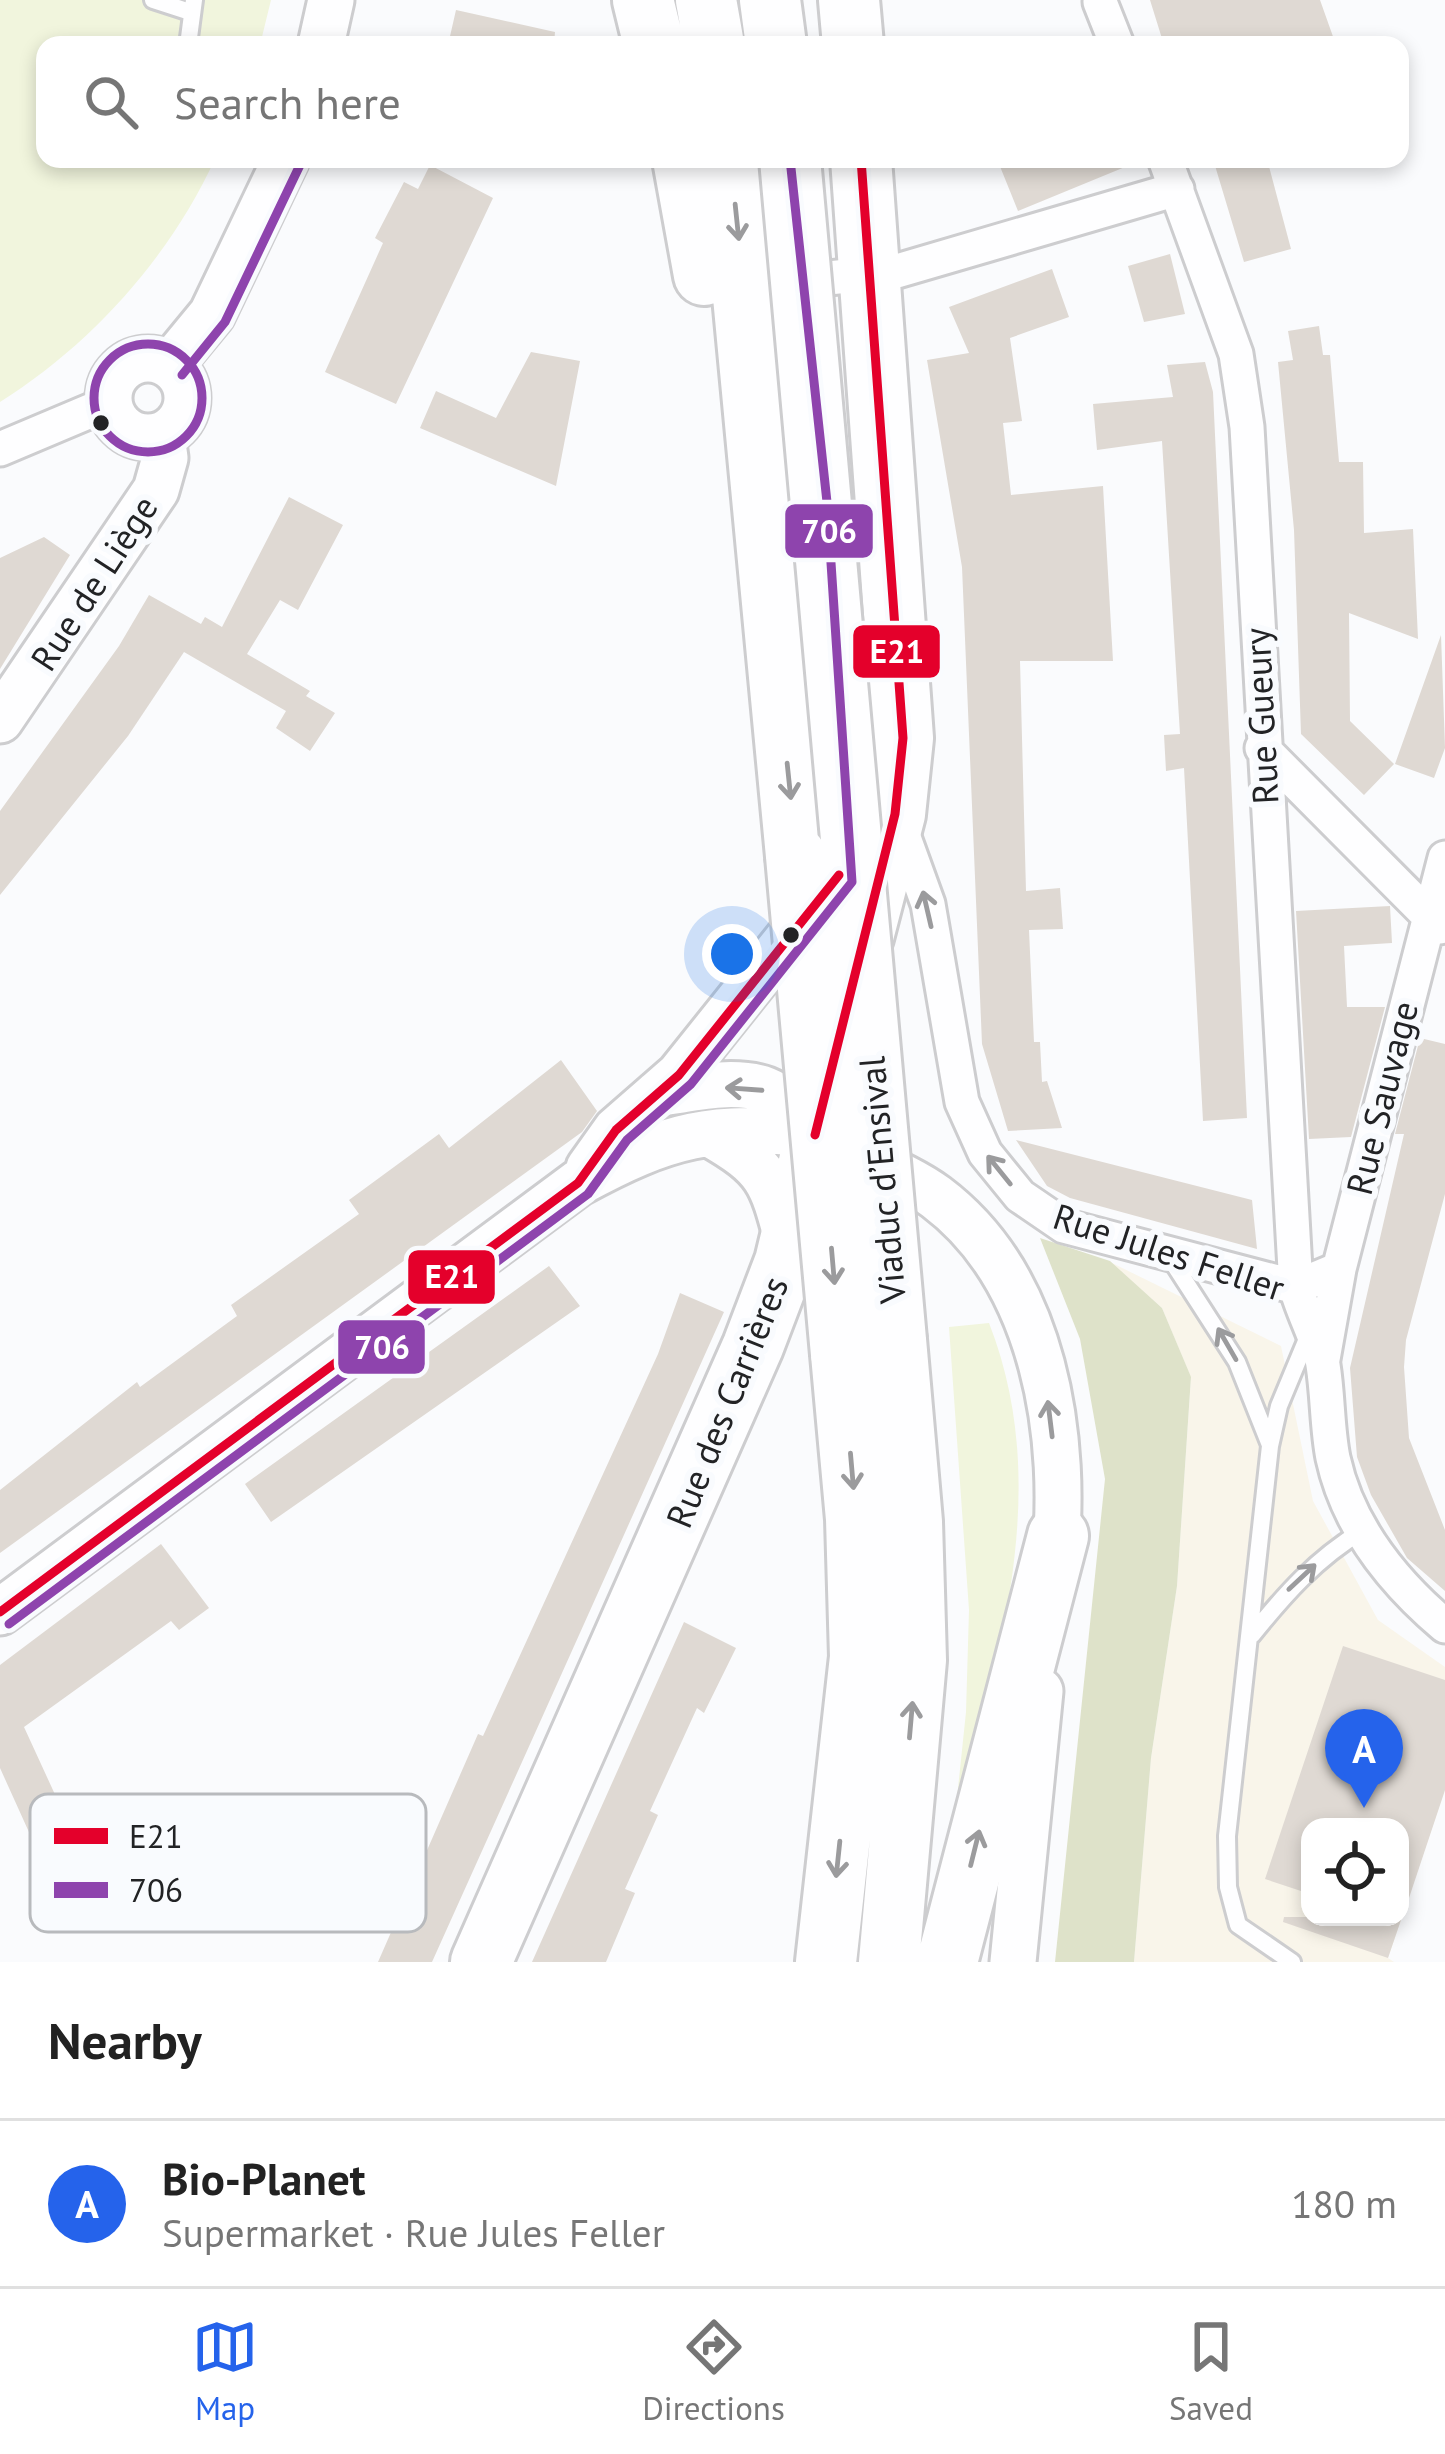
<!DOCTYPE html>
<meta charset="utf-8">
<style>
body{margin:0;font-family:"PT Sans",sans-serif;background:#f2f2f2;color:#222}
.controls{position:absolute;right:36px;bottom:36px;display:grid;overflow:hidden;border-radius:24px;box-shadow:0 6px 18px #0003}
.controls button{width:108px;height:108px;display:grid;place-items:center;padding:0;border:0;border-bottom:3px solid #e0e0e0;background:#fff;color:#222;font:60px sans-serif}
.you{position:absolute;left:732px;top:954px;width:42px;height:42px;margin:-30px;border:9px solid #fff;border-radius:50%;background:#1a73e8;box-shadow:0 0 0 18px #1a73e833}
.badge{display:grid;place-items:center;width:78px;height:78px;border-radius:50%;background:#2563eb;color:#fff;font-size:39px;font-weight:700}
.pin{position:absolute;translate:-50% -99px;filter:drop-shadow(0 3px 6px #0008)}
.pin::after{content:'';position:absolute;top:63px;width:42px;height:36px;background:inherit;clip-path:polygon(0 0,100% 0,50% 100%)}
.list{margin:0;padding:0;list-style:none}
h2{display:flex;justify-content:space-between;align-items:center;height:156px;margin:0;padding:0 48px;font-size:51px}
h2 small{font-size:39px;font-weight:400;color:#767676}
.list li{display:grid;grid-template-columns:78px 1fr auto;gap:36px;align-items:center;box-sizing:border-box;height:168px;padding:0 48px;border-top:3px solid #e0e0e0}
.list b{display:block;font-size:45px;white-space:nowrap}
.list p{margin:0;font-size:39px;white-space:nowrap;color:#767676}
.list em{font-size:39px;font-style:normal;color:#767676}
.icon{flex:none;width:66px;height:66px;fill:none;stroke:currentColor;stroke-width:2;stroke-linecap:round;stroke-linejoin:round}
.map{position:relative;flex:none;width:1445px;height:1962px;overflow:hidden}
.search{position:absolute;background:#fff;box-shadow:0 6px 18px #0003;left:36px;right:36px;top:36px;height:132px;display:flex;align-items:center;gap:30px;box-sizing:border-box;padding:0 42px;border-radius:24px;color:#767676;font-size:45px}
.sheet{height:324px;background:#fff}
nav{display:flex;justify-content:space-around;align-items:center;box-sizing:border-box;height:168px;border-top:3px solid #e0e0e0;background:#fff;font-size:33px;color:#767676}
nav a{display:grid;justify-items:center;gap:6px}
nav .on{color:#2563eb}
.map>svg:first-child{display:block}
.commercial{fill:#f9f5ea;fill-rule:evenodd}
.green{fill:#f1f5dd}
.forest{fill:#dee2c9}
.building{fill:#dfd9d3}
.lines{fill:none;stroke-linecap:round;stroke-linejoin:round}
.lane-casing{stroke:#cdcdcf;stroke-width:22}
.street-casing{stroke:#cdcdcf;stroke-width:39}
.secondary-casing{stroke:#cdcdcf;stroke-width:51}
.highway-casing{stroke:#cdcdcf;stroke-width:66}
.lane{stroke:#fefeff;stroke-width:16}
.street{stroke:#fefeff;stroke-width:33}
.secondary{stroke:#fefeff;stroke-width:45}
.highway{stroke:#fefeff;stroke-width:60}
.highway-bridge-casing{stroke:#cdcdcf;stroke-width:66;stroke-linecap:butt}
.highway-bridge{stroke:#fefeff;stroke-width:60}
.bus-1-casing{stroke:#f9fbfe;stroke-width:18}
.bus-2-casing{stroke:#f9fbfe;stroke-width:18}
.bus-1{stroke:#e4002b;stroke-width:9}
.bus-2{stroke:#8e44ad;stroke-width:9}
.oneway{stroke:#9b9b9d}
.bus-dot{fill:#222325;stroke:#f9fbfe;stroke-width:4.5}
.labels{text-anchor:middle;stroke-width:12;stroke-linejoin:round;paint-order:stroke}
.street-label{font-size:36px;fill:#222325;stroke:#f9fbfe}
.key{fill:#f9fbfe;stroke:#b8babd;stroke-width:3}
.key-label{font-size:33px;fill:#222325}
.line-badge{stroke:#f9fbfe;stroke-width:4.5}
.badge-label{font-size:33px;text-anchor:middle;font-weight:bold;fill:#fff}
</style>
<div class="map">
<svg width="1445" height="1962" viewBox="0 0 1445 1962">
<rect width="100%" height="100%" fill="#fafbfd"/>
<path class="commercial" d="M 1110,1262 L 1281,1346 L 1313,1501 L 1378,1620 L 1445,1667 L 1445,1790 L 1388,1958 L 1394,1962 L 1134,1962 L 1151,1758 L 1177,1586 L 1191,1378 L 1162,1308 ZM 1310,1827 L 1400,1827 L 1400,1917 L 1310,1917 Z"/>
<path class="green" d="M 0,0 L 271,0 L 260,45 L 45,45 L 45,159 L 215,159 C 170,257 91,345 0,402 Z
M 989,1323 C 1056,1494 994,1667 953,1836 L 966,1712 L 969,1610 L 949,1327 Z"/>
<path class="forest" d="M 1040,1238 L 1110,1261 L 1162,1308 L 1191,1377 L 1177,1586 L 1151,1758 L 1134,1962 L 1055,1962 L 1105,1479 L 1080,1339 Z"/>
<path class="building" d="M 1150,0 L 1320,0 L 1336,45 L 1164,45 Z
M 456,10 L 555,32 L 554,45 L 448,45 Z
M 997,159 L 1142,159 L 1142,160 L 1018,211 Z
M 1213,159 L 1267,159 L 1291,249 L 1244,262 Z
M 430,165 L 493,198 L 396,404 L 325,372 L 383,243 L 375,238 L 404,182 L 418,189 Z
M 1170,254 L 1185,314 L 1144,322 L 1128,266 Z
M 1052,269 L 1069,317 L 1010,338 L 1022,421 L 1003,423 L 1011,495 L 1103,486 L 1113,661 L 1020,661 L 1026,891 L 1060,888 L 1063,929 L 1029,930 L 1034,1042 L 1040,1042 L 1042,1082 L 1047,1081 L 1062,1128 L 1008,1131 L 982,1044 L 962,567 L 927,360 L 969,353 L 949,307 Z
M 1319,326 L 1323,355 L 1330,355 L 1339,462 L 1363,462 L 1364,533 L 1413,529 L 1418,639 L 1349,613 L 1350,721 L 1394,764 L 1364,795 L 1301,734 L 1294,530 L 1278,362 L 1293,360 L 1288,331 Z
M 531,352 L 580,361 L 556,486 L 420,428 L 436,391 L 496,418 Z
M 1205,362 L 1213,392 L 1247,1118 L 1203,1121 L 1184,768 L 1166,771 L 1164,735 L 1180,734 L 1162,441 L 1097,450 L 1093,404 L 1173,397 L 1167,365 Z
M 289,497 L 343,525 L 298,610 L 280,600 L 247,654 L 310,691 L 306,696 L 335,713 L 310,751 L 276,728 L 286,711 L 184,652 L 128,736 L 0,895 L 0,811 L 119,646 L 149,595 L 201,624 L 205,617 L 222,627 Z
M 44,537 L 70,555 L 0,669 L 0,558 Z
M 1441,635 L 1445,748 L 1434,778 L 1395,764 Z
M 1390,906 L 1392,943 L 1344,946 L 1347,1007 L 1385,1007 L 1351,1137 L 1309,1139 L 1296,911 Z
M 1420,1038 L 1445,1044 L 1445,1194 L 1406,1340 L 1404,1367 L 1409,1438 L 1445,1530 L 1445,1591 L 1407,1558 L 1371,1495 L 1357,1457 L 1350,1368 L 1404,1134 L 1395,1134 Z
M 561,1060 L 597,1111 L 582,1132 L 0,1553 L 0,1490 L 137,1382 L 140,1387 L 237,1316 L 231,1305 L 359,1214 L 349,1200 L 439,1134 L 449,1148 Z
M 1016,1140 L 1252,1200 L 1257,1249 L 1070,1198 L 1047,1186 Z
M 549,1266 L 580,1306 L 271,1522 L 245,1484 Z
M 680,1293 L 724,1312 L 540,1722 L 432,1962 L 378,1962 L 478,1734 L 483,1736 L 658,1354 Z
M 161,1544 L 209,1608 L 179,1630 L 171,1621 L 24,1727 L 69,1825 L 33,1841 L 0,1768 L 0,1665 Z
M 684,1622 L 736,1648 L 704,1713 L 697,1708 L 650,1811 L 658,1815 L 625,1889 L 635,1893 L 606,1962 L 532,1962 Z
M 1343,1646 L 1445,1680 L 1445,1790 L 1406,1907 L 1400,1906 L 1400,1827 L 1310,1827 L 1310,1894 L 1265,1879 Z
M 1284,1917 L 1402,1917 L 1388,1958 L 1283,1922 Z"/>
<g class="lines">
<g class="lane-casing">
<path id="lane" d="M 153,0 L 190,12
M 188,45 L 194,0
M 1170,1258 L 1237,1362 L 1270,1445
M 1252,1635 C 1285,1594 1317,1558 1362,1531
M 1292,1962 L 1238,1925 L 1228,1887 L 1227,1836 L 1270,1446 L 1279,1406 L 1309,1334"/>
</g>
<g class="street-casing">
<path id="street" d="M 1100,2 L 1117,45
M 1165,159 L 1236,354 L 1247,427 L 1296,1287 C 1302,1311 1320,1344 1323,1365 C 1328,1396 1327,1428 1333,1458 C 1348,1527 1393,1582 1445,1626
M 789,282 L 897,271 L 1177,189
M 0,449 L 109,403
M 1262,748 L 1440,927
M 898,821 L 928,904 L 962,1102 L 985,1153 L 1020,1196 L 1064,1226 L 1296,1287
M 1296,1287 L 1339,1269 L 1445,858
M 1323,1359 L 1339,1269"/>
</g>
<g class="secondary-casing">
<path id="secondary" d="M 321,45 L 331,0
M109 398a39 39 0 1 1 78 0a39 39 0 1 1-78 0Z
M 170,365 L 212,314 L 286,159
M 0,720 L 156,490 L 165,458 L 162,436
M 657,1094 C 689,1089 734,1078 766,1090 C 791,1100 806,1130 830,1142 C 863,1160 906,1175 936,1197 C 1045,1279 1069,1439 1054,1566
M 710,1134 C 770,1168 772,1182 789,1246
M 589,1168 L 616,1130 L 679,1075 L 811,910
M 0,1612 L 578,1183 C 668,1134 713,1123 815,1135
M 1013,1962 L 1040,1691"/>
</g>
<g class="highway-casing">
<path id="highway" d="M 643,0 L 654,45
M 706,0 L 714,45
M 770,0 L 776,45
M 849,0 L 853,45
M 683,159 L 704,275
M 730,159 L 796,856
M 861,159 L 903,738 L 895,814 L 863,937
M 481,1962 L 753,1346 L 785,1262 L 817,1129
M 826,1962 L 860,1657 L 856,1519 L 841,1354
M 889,1962 L 916,1660 L 912,1522 L 896,1340
M 947,1962 L 1058,1536"/>
</g>
<use href="#lane" class="lane"/>
<use href="#street" class="street"/>
<use href="#secondary" class="secondary"/>
<use href="#highway" class="highway"/>
<g class="highway-bridge-casing">
<path id="highway-bridge" d="M 790,159 L 896,1340
M 796,856 L 841,1354"/>
</g>
<use href="#highway-bridge" class="highway-bridge"/>
<g class="bus-1-casing">
<path id="bus-1" d="M 815,1135 L 895,814 L 903,738 L 861,159
M 0,1612 L 578,1183 L 616,1130 L 679,1075 L 839,875"/>
</g>
<g class="bus-2-casing">
<path id="bus-2" d="M94 398a54 54 0 1 1 108 0a54 54 0 1 1-108 0Z
M 182,375 L 225,322 L 300,165
M 9,1624 L 588,1194 L 627,1140 L 691,1084 L 852,882 L 827,502 L 790,159"/>
</g>
<use href="#bus-1" class="bus-1"/>
<use href="#bus-2" class="bus-2"/>
</g>
<defs><path id="oneway-shaft" d="M-6 0H5M1.5-3L5.5 0L1.5 3" fill="none" stroke-width="1.6" stroke-linecap="round" stroke-linejoin="round" transform="scale(3)"/></defs>
<g class="oneway">
<use href="#oneway-shaft" transform="translate(737 222) rotate(84)"/>
<use href="#oneway-shaft" transform="translate(789 781) rotate(84)"/>
<use href="#oneway-shaft" transform="translate(927 909) rotate(-103)"/>
<use href="#oneway-shaft" transform="translate(744 1089) rotate(-176)"/>
<use href="#oneway-shaft" transform="translate(999 1170) rotate(-129)"/>
<use href="#oneway-shaft" transform="translate(833 1266) rotate(85)"/>
<use href="#oneway-shaft" transform="translate(1227 1344) rotate(-120)"/>
<use href="#oneway-shaft" transform="translate(1050 1419) rotate(-97)"/>
<use href="#oneway-shaft" transform="translate(852 1471) rotate(85)"/>
<use href="#oneway-shaft" transform="translate(1302 1577) rotate(-43)"/>
<use href="#oneway-shaft" transform="translate(911 1720) rotate(-85)"/>
<use href="#oneway-shaft" transform="translate(975 1848) rotate(-76)"/>
<use href="#oneway-shaft" transform="translate(838 1859) rotate(96)"/>
</g>
<g class="bus-dot">
<circle cx="101" cy="423" r="10"/>
<circle cx="791" cy="935" r="10"/>
</g>
<g class="labels">
<g class="street-label">
<text transform="translate(94 583) rotate(-57)" y="13">Rue de Liège</text>
<text transform="translate(1261 716) rotate(-93)" y="13">Rue Gueury</text>
<text transform="translate(1382 1098) rotate(-76)" y="13">Rue Sauvage</text>
<text transform="translate(882 1180) rotate(-95)" y="13">Viaduc d’Ensival</text>
<text transform="translate(1169 1252) rotate(18)" y="13">Rue Jules Feller</text>
<text transform="translate(727 1402) rotate(-68)" y="13">Rue des Carrières</text>
</g>
</g>
<rect x="30" y="1794" width="396" height="138" rx="18" class="key"/>
<rect x="54" y="1828" width="54" height="16" fill="#e4002b"/>
<rect x="54" y="1882" width="54" height="16" fill="#8e44ad"/>
<g class="key-label">
<text x="129" y="1848">E21</text>
<text x="129" y="1902">706</text>
</g>
<g class="line-badge">
<rect x="783" y="502" width="92" height="58" rx="12" fill="#8e44ad"/>
<rect x="851" y="623" width="91" height="57" rx="12" fill="#e4002b"/>
<rect x="406" y="1248" width="91" height="58" rx="12" fill="#e4002b"/>
<rect x="336" y="1318" width="91" height="58" rx="12" fill="#8e44ad"/>
</g>
<g class="badge-label">
<text x="829" y="543">706</text>
<text x="897" y="663">E21</text>
<text x="452" y="1288">E21</text>
<text x="382" y="1359">706</text>
</g>
</svg>
<div class="controls">
<button><svg class="icon" aria-label="locate" viewBox="0 0 24 24"><circle cx="12" cy="12" r="6"/><path d="M12 2v4M12 18v4M2 12h4M18 12h4"/></svg></button>
</div>
<div class="you"></div>
<div class="pin badge" style="left:1364px;top:1808px">A</div>
<div class="search"><svg class="icon" aria-label="search" viewBox="0 0 24 24"><circle cx="10" cy="10" r="6"/><path d="M15 15l6 6"/></svg>Search here</div>
</div>
<section class="sheet">
<h2>Nearby<small></small></h2>
<ul class="list">
<li><span class="badge">A</span><div><b>Bio-Planet</b><p>Supermarket · Rue Jules Feller</p></div><em>180 m</em></li>
</ul>
</section>
<nav>
<a class="on"><svg class="icon" aria-label="map" viewBox="0 0 24 24"><path d="M3 6l6-2 6 2 6-2v14l-6 2-6-2-6 2zM9 4v14M15 6v14"/></svg>Map</a>
<a><svg class="icon" aria-label="directions" viewBox="0 0 24 24"><path d="M12 3l9 9-9 9-9-9zM9 14v-3h6M13 9l2 2-2 2"/></svg>Directions</a>
<a><svg class="icon" aria-label="saved" viewBox="0 0 24 24"><path d="M7 4h10v16l-5-4-5 4z"/></svg>Saved</a>
</nav>
